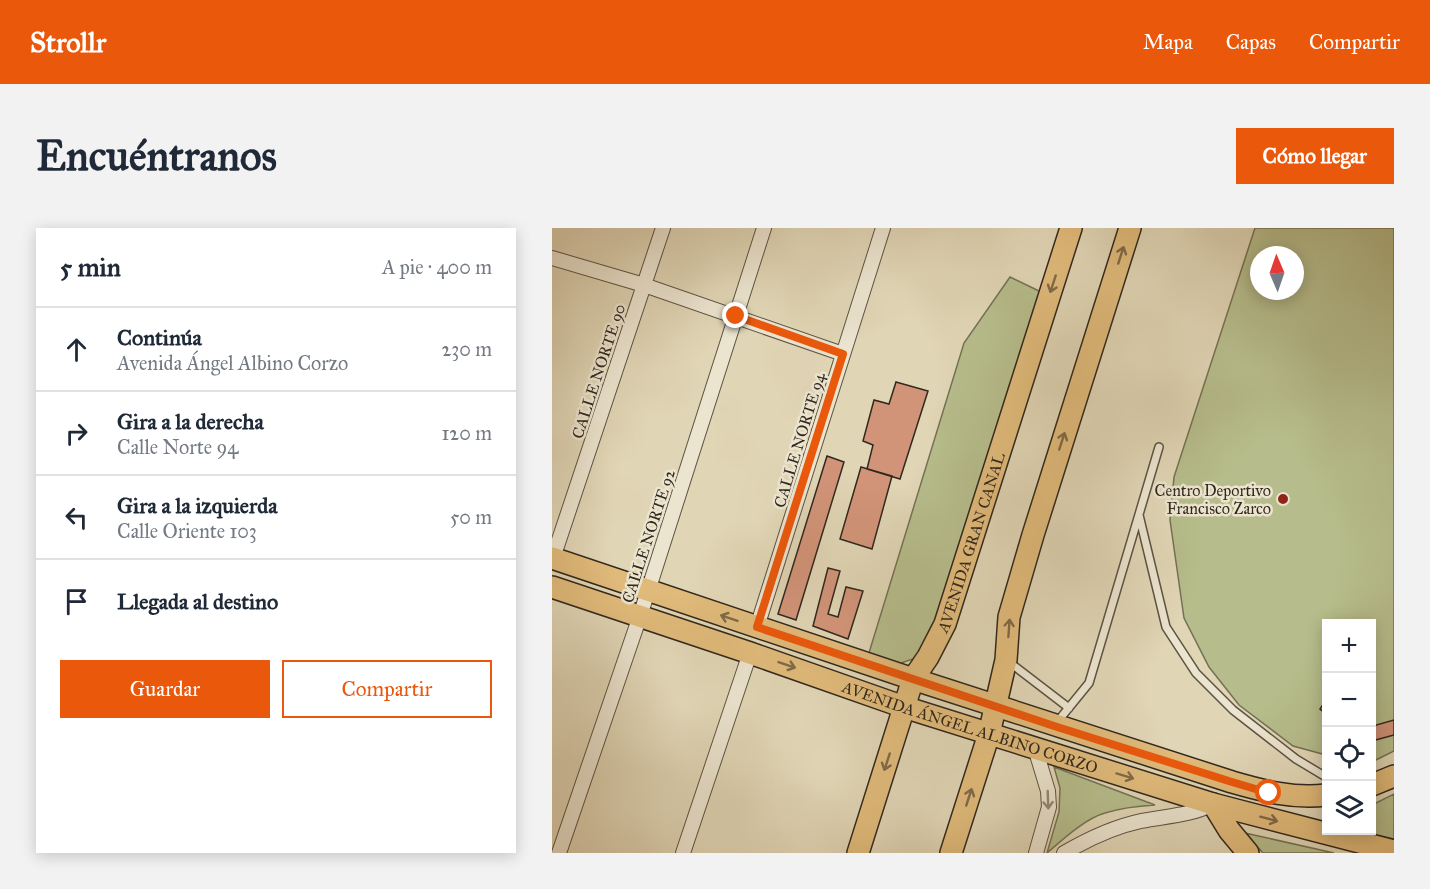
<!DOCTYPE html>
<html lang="es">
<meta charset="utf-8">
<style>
body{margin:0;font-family:"IM FELL Great Primer",serif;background:#f2f2f3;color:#1f2937}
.controls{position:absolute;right:18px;bottom:18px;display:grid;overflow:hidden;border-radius:0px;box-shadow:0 3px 15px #0003}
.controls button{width:54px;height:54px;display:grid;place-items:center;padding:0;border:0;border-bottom:2px solid #e0e1e3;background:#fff;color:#1f2937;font:30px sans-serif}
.compass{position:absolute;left:698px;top:18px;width:54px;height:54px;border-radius:50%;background:#fff;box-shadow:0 3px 15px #0003;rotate:358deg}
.stop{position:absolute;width:18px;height:18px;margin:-14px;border:4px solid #ea580c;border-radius:50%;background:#fff}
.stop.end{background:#ea580c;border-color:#fff;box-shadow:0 2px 6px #0008}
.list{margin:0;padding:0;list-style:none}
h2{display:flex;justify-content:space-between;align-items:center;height:78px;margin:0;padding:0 24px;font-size:26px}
h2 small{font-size:20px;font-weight:400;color:#747a83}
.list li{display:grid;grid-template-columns:39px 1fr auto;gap:18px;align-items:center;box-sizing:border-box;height:84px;padding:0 24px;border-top:2px solid #e0e1e3}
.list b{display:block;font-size:22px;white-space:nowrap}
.list p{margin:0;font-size:20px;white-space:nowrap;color:#747a83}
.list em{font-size:20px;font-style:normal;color:#747a83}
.actions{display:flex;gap:12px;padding:18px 24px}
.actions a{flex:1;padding:14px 0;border:2px solid #ea580c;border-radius:0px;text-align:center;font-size:21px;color:#ea580c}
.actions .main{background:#ea580c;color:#fff}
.icon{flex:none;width:33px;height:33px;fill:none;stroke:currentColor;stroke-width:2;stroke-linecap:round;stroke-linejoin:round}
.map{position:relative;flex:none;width:842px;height:625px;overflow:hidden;border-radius:0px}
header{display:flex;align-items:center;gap:36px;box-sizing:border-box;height:84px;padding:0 30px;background:#ea580c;color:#fff}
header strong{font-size:28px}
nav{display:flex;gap:33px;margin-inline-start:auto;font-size:21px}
.intro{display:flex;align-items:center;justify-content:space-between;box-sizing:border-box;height:144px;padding:0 36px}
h1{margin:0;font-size:42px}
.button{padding:15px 27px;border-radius:0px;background:#ea580c;color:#fff;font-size:21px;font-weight:700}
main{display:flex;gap:36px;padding:0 36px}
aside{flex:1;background:#fff;border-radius:0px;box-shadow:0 3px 15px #0003}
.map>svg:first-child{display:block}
.green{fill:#b6bc8b;stroke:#747254;stroke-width:1.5;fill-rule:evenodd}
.building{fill:#d29479;stroke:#31281d;stroke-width:1.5}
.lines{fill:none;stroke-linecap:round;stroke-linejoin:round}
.service-casing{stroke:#5d5343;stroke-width:10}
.minor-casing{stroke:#5d5343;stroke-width:16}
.primary-casing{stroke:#31281d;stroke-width:24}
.service{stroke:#ebe4cf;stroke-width:7}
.minor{stroke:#ebe4cf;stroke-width:14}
.primary{stroke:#e0ba7a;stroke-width:21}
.oneway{stroke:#806a47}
.oneway2{stroke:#8e8676}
.route{stroke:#ea580c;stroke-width:8}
.poi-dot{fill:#8f2418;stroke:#ebe4cf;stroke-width:2}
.labels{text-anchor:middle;stroke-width:5;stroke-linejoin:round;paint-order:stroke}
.street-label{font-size:16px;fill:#31281d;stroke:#ebe4cf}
.poi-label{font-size:16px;fill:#31281d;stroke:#ebe4cf;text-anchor:end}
</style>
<header>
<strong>Strollr</strong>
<nav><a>Mapa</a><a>Capas</a><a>Compartir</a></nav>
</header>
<div class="intro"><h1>Encuéntranos</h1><a class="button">Cómo llegar</a></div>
<main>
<aside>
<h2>5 min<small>A pie · 400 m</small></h2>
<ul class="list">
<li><svg class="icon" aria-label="ahead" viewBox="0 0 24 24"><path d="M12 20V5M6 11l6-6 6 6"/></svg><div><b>Continúa</b><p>Avenida Ángel Albino Corzo</p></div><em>230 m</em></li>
<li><svg class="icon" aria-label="right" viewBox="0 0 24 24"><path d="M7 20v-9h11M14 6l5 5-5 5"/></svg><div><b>Gira a la derecha</b><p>Calle Norte 94</p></div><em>120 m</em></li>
<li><svg class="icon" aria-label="left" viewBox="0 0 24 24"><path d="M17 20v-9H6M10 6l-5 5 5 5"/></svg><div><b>Gira a la izquierda</b><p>Calle Oriente 103</p></div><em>50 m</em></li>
<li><svg class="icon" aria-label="arrive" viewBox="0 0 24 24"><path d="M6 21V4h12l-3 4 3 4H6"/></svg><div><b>Llegada al destino</b></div></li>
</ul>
<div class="actions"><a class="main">Guardar</a><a>Compartir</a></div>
</aside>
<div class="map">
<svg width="842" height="625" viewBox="0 0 842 625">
<rect width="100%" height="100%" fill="#e0d5b5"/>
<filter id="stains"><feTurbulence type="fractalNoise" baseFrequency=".00333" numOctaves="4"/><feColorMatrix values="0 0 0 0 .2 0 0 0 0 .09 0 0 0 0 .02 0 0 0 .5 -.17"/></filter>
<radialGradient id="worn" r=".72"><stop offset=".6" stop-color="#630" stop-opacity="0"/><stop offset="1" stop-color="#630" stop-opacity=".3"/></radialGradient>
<path class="green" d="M 703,0 L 842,0 L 842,523 L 822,533 L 820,533 L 820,395 L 774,395 L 774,527 L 741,518 L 687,477 L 657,439 L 632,390 L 618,292 L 622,249 ZM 707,27 L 743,27 L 743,63 L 707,63 Z
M 458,49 L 489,64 L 379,404 L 364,430 L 349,435 L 335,435 L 316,428 L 412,115 Z
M 502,539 L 603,577 C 586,578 569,580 553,585 C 534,590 510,612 495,625 L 507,584 L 508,560 Z
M 842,566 L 842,611 L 803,603 L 820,602 L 820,577 Z
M 693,605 L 782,625 L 711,625 Z"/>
<path class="building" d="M 344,154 L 376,163 L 348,251 L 315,241 L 321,217 L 311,213 L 322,172 L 337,176 Z
M 275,228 L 292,234 L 244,392 L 226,386 Z
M 309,239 L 340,248 L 320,321 L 288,311 Z
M 276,340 L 288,343 L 276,386 L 286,389 L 294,359 L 311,363 L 296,411 L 261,398 Z
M 774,472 L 774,486 L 768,481 Z
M 842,492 L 842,507 L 820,513 L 820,497 L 821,498 Z"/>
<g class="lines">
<g class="service-casing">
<path id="service" d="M 587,287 L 614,399 L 644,445 L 681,482 L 744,531 L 774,549
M 457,434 L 517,480
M 506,493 L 537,455 L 607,219"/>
</g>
<g class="minor-casing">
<path id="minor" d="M 0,30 L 92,57 L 291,126
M 1,330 L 111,0
M 205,399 L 331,0
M 483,520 L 496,563 L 497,579 L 484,625
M 7,625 L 88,388 L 212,0
M 131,625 L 198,425
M 512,625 C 536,611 561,599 589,593 C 614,588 637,588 661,576"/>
</g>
<g class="primary-casing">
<g id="primary">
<path d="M 0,330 L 361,451 L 680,554 C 711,563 742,571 774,567"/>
<path id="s1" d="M 0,359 L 198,425 L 352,479 L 661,576 L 842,623"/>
<path d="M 820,557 L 842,548"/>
<path d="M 661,576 L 677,602 L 696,625"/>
<path id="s2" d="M 306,625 L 361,451 L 376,429 L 393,396 L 519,0"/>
<path d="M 399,625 L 437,506 L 454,432 L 457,389 L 481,307 L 578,0"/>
</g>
</g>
<use href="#service" class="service"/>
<use href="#minor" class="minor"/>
<use href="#primary" class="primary"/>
</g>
<defs><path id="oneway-shaft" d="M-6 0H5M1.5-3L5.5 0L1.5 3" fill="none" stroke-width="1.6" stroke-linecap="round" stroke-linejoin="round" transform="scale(1.5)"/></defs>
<g class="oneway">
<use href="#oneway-shaft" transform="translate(569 27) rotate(-72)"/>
<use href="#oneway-shaft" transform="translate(501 56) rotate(108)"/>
<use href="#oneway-shaft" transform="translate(510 213) rotate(-72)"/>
<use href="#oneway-shaft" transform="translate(177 390) rotate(-161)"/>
<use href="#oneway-shaft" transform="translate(457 400) rotate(-86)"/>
<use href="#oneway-shaft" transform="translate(235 437) rotate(19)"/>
<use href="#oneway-shaft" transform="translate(335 534) rotate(108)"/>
<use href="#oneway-shaft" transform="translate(573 548) rotate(17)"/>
<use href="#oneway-shaft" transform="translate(417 569) rotate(-72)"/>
<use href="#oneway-shaft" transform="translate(717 591) rotate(15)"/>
</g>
<use class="oneway2" href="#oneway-shaft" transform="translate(496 572) rotate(88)"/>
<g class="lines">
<path class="route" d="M 184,88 L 291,126 L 205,399 L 502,498 L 680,554 L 717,565"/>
</g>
<circle class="poi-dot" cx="731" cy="271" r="6"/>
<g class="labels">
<g class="street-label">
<text transform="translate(46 143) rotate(-72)" y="6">CALLE NORTE 90</text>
<text transform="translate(247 212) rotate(-73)" y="6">CALLE NORTE 94</text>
<text transform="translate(96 308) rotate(-72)" y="6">CALLE NORTE 92</text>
<text dy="6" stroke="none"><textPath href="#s2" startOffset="332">AVENIDA GRAN CANAL</textPath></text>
<text dy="6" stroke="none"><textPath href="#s1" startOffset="441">AVENIDA ÁNGEL ALBINO CORZO</textPath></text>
</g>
<g class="poi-label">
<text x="719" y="268">Centro Deportivo<tspan x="719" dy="18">Francisco Zarco</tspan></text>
</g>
</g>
<rect width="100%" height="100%" filter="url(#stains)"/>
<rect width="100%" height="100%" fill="url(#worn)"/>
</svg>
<div class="controls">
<button>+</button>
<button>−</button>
<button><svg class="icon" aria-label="locate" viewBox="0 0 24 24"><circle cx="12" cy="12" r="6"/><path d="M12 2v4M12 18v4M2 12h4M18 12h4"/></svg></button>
<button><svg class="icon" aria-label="layers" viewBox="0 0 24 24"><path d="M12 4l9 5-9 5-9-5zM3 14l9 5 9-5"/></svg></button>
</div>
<svg class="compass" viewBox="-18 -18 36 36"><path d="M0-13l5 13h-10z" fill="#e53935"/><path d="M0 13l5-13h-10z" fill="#747a83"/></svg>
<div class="stop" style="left:717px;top:565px"></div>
<div class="stop end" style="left:184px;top:88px"></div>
</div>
</main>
